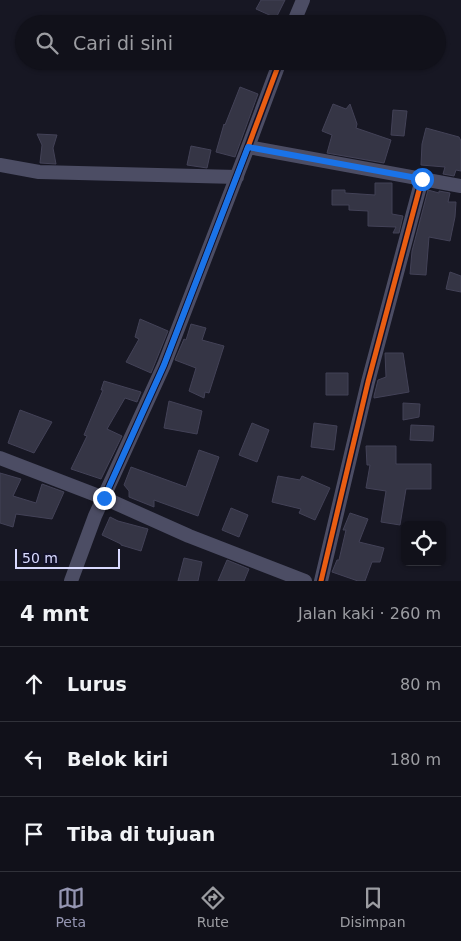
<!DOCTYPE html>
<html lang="id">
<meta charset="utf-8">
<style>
body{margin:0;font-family:"DejaVu Sans",sans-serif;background:#1a1a23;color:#f1f3f6}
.controls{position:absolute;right:15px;bottom:15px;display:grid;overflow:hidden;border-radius:8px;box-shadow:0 1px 4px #0004}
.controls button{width:45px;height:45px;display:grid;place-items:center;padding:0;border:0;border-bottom:1px solid #303139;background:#11111a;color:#f1f3f6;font:25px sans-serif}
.scale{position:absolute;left:15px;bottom:12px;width:105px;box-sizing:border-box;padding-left:5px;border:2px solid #d9daff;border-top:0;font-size:14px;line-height:18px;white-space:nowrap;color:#d9daff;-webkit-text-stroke:4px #121129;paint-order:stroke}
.stop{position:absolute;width:15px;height:15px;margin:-11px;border:4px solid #1a73e8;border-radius:50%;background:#fff}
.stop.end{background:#1a73e8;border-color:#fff;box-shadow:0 1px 5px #0008}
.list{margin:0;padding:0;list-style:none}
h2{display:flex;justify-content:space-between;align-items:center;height:65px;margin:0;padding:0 20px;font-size:21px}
h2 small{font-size:16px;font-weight:400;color:#9c9da2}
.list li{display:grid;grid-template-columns:32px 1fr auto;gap:15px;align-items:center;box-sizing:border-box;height:75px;padding:0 20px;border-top:1px solid #303139}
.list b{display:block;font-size:19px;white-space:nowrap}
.list em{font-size:16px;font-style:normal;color:#9c9da2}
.icon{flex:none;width:28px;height:28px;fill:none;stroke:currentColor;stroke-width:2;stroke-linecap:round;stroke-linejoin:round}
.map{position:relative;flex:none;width:461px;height:581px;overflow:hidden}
.search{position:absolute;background:#11111a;box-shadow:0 1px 4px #0004;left:15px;right:15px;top:15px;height:55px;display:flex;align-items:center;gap:12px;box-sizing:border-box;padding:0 18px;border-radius:28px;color:#9c9da2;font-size:19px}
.sheet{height:290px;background:#11111a}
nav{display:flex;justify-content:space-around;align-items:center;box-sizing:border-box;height:70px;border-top:1px solid #303139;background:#11111a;font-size:14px;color:#9c9da2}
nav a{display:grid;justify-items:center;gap:2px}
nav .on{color:#9596b2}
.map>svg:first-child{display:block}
.building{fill:#353545;stroke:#434257}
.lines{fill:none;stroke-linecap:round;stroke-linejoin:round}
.minor{stroke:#4c4d64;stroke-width:14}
.cycleway-casing{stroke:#121129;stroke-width:8}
.cycleway{stroke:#e95d12;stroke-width:5}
.route{stroke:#1a73e8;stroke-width:6}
</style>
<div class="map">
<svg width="461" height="581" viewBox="0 0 461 581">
<rect width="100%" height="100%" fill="#171723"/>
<path class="building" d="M 261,0 L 285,0 L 276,18 L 256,9 Z
M 240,87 L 258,94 L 235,157 L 216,152 L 224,124 L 225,125 Z
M 333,104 L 346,109 L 350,104 L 357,124 L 356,128 L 391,140 L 384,163 L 327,153 L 332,135 L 322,131 Z
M 393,110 L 407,111 L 404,136 L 391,135 Z
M 426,128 L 459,137 L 461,141 L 461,171 L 456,170 L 454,176 L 443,174 L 445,167 L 421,165 L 422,144 Z
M 37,134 L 57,135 L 53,148 L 56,164 L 40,163 L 42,145 Z
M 191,146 L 211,150 L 207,168 L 187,165 Z
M 375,183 L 392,183 L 392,214 L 403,216 L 399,233 L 393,233 L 396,227 L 368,226 L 368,211 L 349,210 L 349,205 L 332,205 L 332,190 L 345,190 L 345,193 L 375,195 Z
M 428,190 L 439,193 L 439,191 L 450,193 L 448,202 L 456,202 L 455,217 L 450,241 L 429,237 L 426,275 L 410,274 L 412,251 Z
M 450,272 L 461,276 L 461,292 L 446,289 Z
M 140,319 L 168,331 L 151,373 L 126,362 L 139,339 L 135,337 Z
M 191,324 L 206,328 L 202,340 L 224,346 L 209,393 L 205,392 L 204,398 L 189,391 L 196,368 L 175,360 L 184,339 L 186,340 Z
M 385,353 L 403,353 L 409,392 L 374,398 L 374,396 L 378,380 L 386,377 Z
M 326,373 L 348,373 L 348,395 L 326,395 Z
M 104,381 L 141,392 L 137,402 L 125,398 L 107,429 L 122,436 L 101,479 L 71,469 L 87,436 L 84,435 L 103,390 L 101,390 Z
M 169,401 L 202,411 L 197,434 L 164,428 Z
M 403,403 L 420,404 L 419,417 L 403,420 Z
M 20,410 L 52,422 L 34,453 L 8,443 Z
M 252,423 L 269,430 L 257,462 L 239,455 Z
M 314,423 L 337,426 L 334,450 L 311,447 Z
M 411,425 L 434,426 L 433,441 L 410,440 Z
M 366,446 L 396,446 L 396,464 L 431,464 L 431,489 L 406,489 L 400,525 L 381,522 L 386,491 L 366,488 L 370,465 L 367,465 Z
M 199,450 L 219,457 L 198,516 L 154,500 L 154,507 L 129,497 L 129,491 L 124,485 L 131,467 L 186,487 Z
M 0,473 L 21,479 L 13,496 L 36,503 L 42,484 L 64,492 L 52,519 L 16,514 L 13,527 L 0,523 Z
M 278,476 L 300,480 L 302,476 L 330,488 L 315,520 L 299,513 L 301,509 L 272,502 Z
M 231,508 L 248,515 L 239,537 L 222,530 Z
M 350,513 L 368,519 L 359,542 L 384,548 L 380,562 L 372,562 L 365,581 L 358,581 L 332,572 L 337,560 L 339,560 L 346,530 L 343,530 Z
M 110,517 L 118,521 L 148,529 L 141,551 L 121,545 L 121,544 L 102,535 Z
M 184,558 L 202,562 L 198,581 L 178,581 Z
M 227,560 L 249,569 L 244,581 L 218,581 Z"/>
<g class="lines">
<path class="minor" d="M 293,24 L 303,0
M 248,147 L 461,186
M 0,165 L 39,172 L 237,177
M 0,458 L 104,498 L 189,536 L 305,581
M 71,581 L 95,516 L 164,365 L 248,147 L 280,61
M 321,581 L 368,382 L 422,179"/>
<g class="cycleway-casing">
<path id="cycleway" d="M 104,498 L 164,365 L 248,147 L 280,61
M 321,581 L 368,382 L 422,179"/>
</g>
<use href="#cycleway" class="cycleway"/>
</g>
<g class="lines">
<path class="route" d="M 104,498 L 164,365 L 248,147 L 422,179"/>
</g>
</svg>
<div class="controls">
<button><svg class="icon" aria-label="locate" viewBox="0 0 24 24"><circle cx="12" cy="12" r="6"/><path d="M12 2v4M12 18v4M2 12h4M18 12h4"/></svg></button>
</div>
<div class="scale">50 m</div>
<div class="stop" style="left:422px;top:179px"></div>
<div class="stop end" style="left:104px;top:498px"></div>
<div class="search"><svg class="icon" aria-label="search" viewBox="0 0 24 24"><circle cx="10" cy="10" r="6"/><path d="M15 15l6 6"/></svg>Cari di sini</div>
</div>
<section class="sheet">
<h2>4 mnt<small>Jalan kaki · 260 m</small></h2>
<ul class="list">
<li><svg class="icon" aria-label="ahead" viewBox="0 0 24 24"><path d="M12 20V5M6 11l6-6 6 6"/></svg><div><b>Lurus</b></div><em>80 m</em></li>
<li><svg class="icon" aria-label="left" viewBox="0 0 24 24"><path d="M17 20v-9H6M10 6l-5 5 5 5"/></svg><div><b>Belok kiri</b></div><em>180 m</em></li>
<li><svg class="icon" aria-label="arrive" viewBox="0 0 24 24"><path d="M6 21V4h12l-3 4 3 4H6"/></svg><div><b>Tiba di tujuan</b></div></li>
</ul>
</section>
<nav>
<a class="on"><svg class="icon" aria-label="map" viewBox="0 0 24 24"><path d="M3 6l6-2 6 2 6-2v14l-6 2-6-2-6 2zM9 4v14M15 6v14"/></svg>Peta</a>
<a><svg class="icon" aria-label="directions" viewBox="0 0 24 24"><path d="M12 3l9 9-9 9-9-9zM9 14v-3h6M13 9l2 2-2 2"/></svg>Rute</a>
<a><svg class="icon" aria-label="saved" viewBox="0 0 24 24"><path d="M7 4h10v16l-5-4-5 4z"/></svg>Disimpan</a>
</nav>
